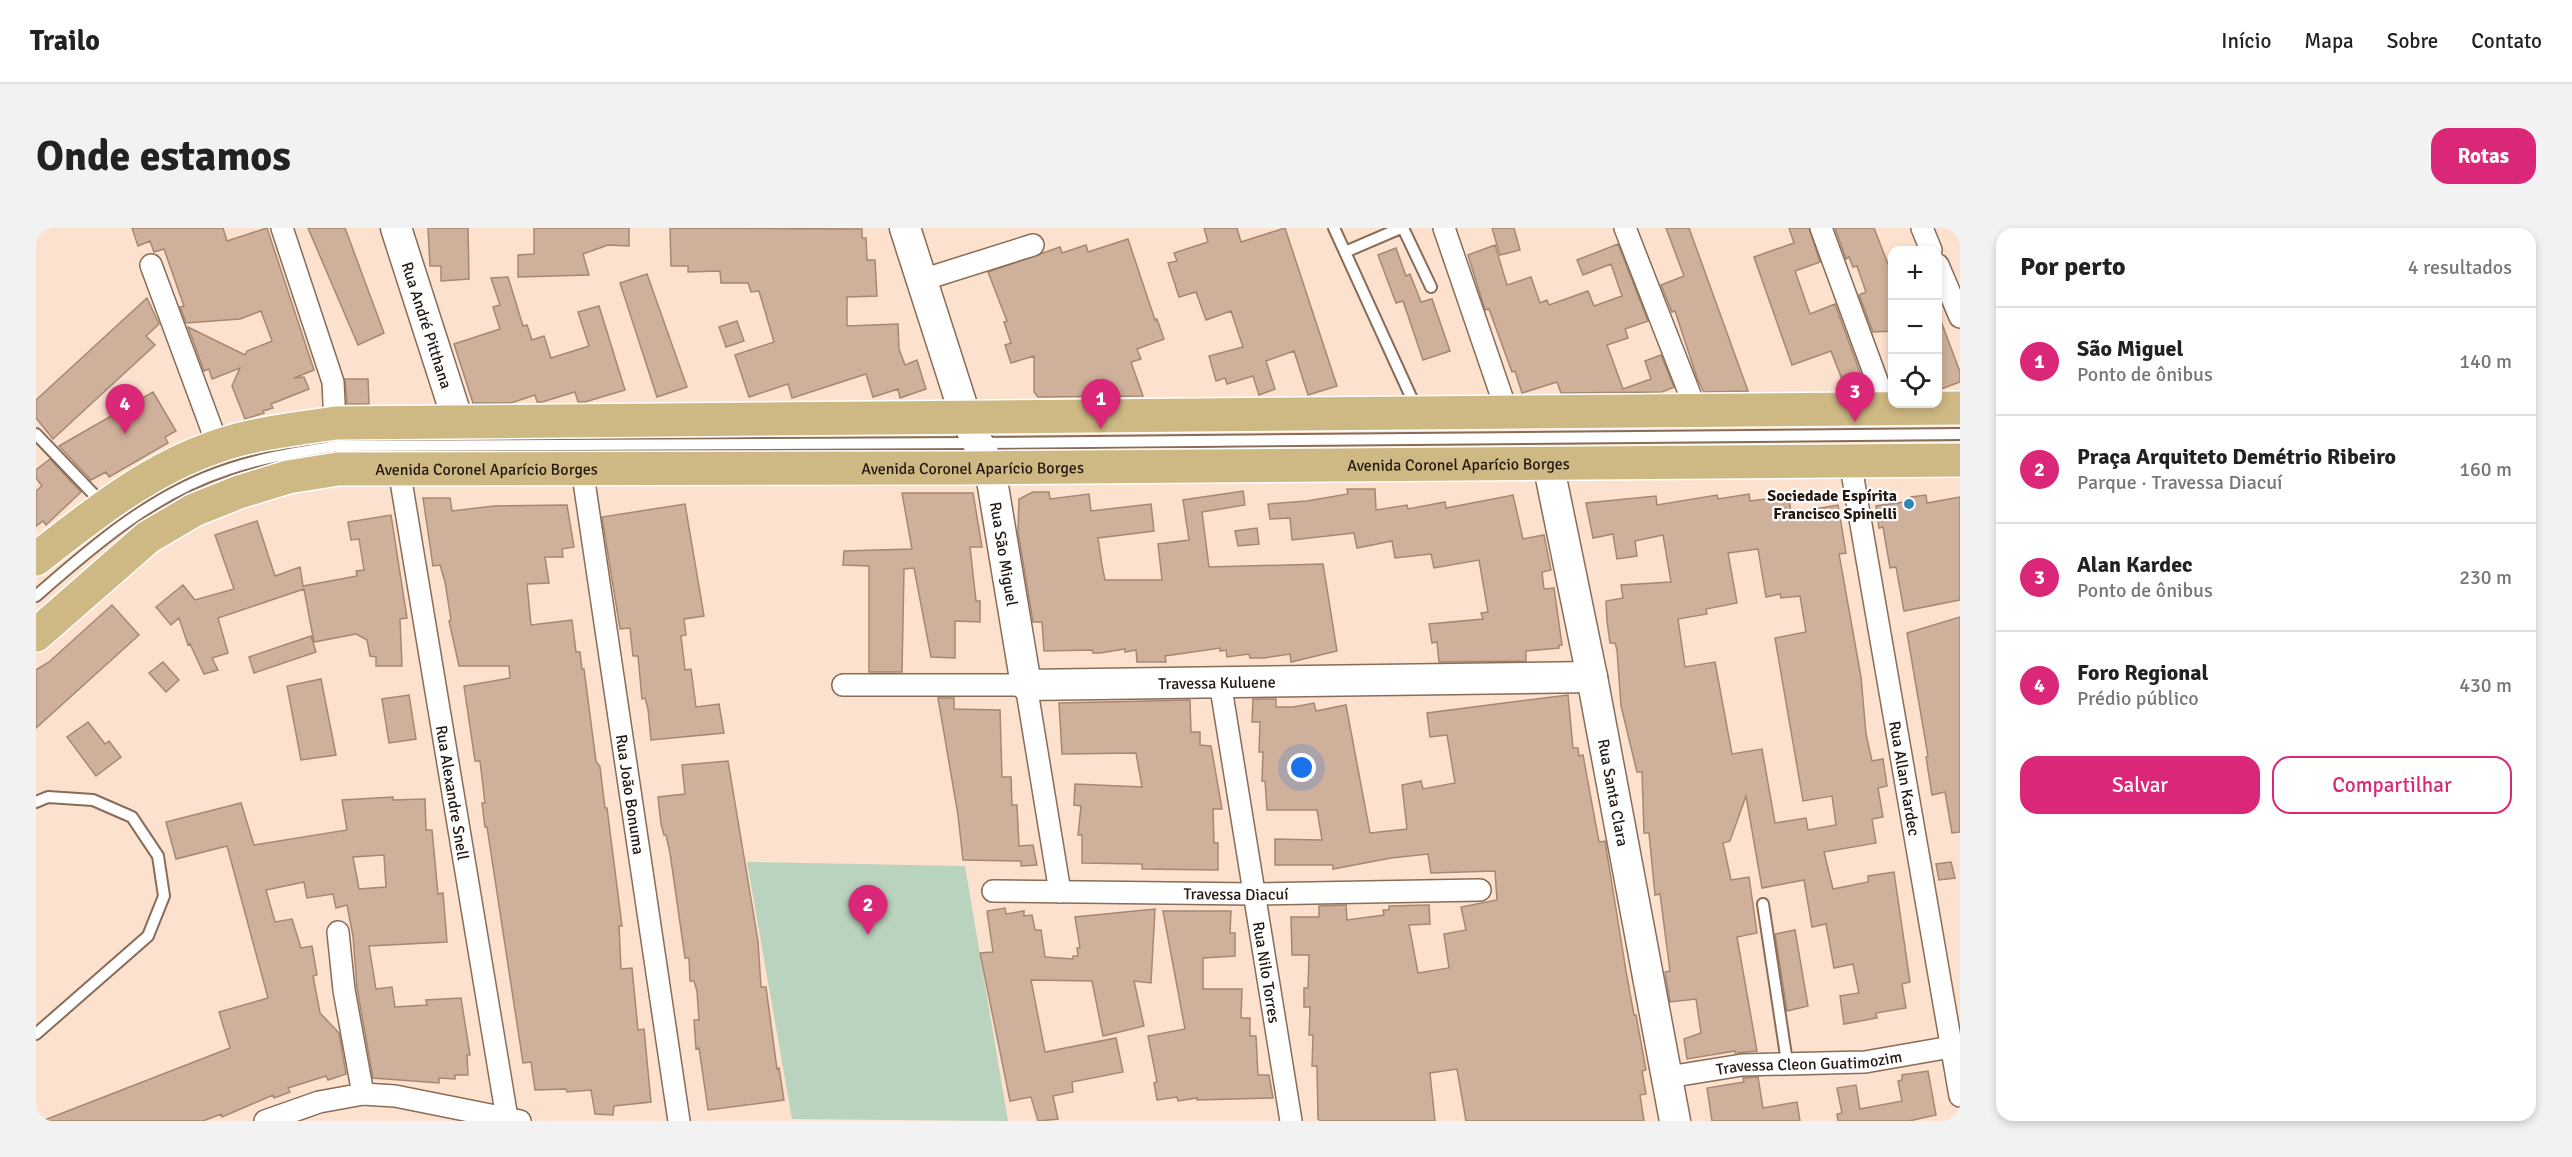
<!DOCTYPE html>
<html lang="pt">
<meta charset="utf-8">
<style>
body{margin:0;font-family:Signika,sans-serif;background:#f2f2f2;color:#222}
.controls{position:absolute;right:18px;top:18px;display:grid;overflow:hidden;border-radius:12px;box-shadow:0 3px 9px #0003}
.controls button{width:54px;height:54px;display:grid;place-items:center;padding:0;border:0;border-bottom:2px solid #e0e0e0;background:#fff;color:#222;font:30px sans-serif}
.you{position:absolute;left:1266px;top:540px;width:21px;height:21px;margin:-15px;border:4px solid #fff;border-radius:50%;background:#1a73e8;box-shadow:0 0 0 9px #1a73e833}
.badge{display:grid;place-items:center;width:39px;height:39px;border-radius:50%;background:#db2777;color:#fff;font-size:20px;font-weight:700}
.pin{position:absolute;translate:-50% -50px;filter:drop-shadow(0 2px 3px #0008)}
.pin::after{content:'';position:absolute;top:32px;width:21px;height:18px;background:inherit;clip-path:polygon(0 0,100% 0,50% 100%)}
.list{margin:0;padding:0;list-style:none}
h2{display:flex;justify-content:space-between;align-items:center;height:78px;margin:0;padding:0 24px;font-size:26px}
h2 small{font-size:20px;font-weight:400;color:#767676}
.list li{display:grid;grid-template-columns:39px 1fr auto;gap:18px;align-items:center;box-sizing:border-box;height:108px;padding:0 24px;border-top:2px solid #e0e0e0}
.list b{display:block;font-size:22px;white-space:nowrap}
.list p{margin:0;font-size:20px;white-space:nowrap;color:#767676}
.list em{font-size:20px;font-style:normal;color:#767676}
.actions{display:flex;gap:12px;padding:18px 24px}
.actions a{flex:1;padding:14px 0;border:2px solid #db2777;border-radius:18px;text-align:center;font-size:21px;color:#db2777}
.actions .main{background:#db2777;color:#fff}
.icon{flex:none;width:33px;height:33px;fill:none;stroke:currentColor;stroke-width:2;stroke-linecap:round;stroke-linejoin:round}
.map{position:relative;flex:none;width:1924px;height:893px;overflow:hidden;border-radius:18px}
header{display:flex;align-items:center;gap:36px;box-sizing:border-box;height:84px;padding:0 30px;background:#fff;border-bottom:2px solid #e0e0e0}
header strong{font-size:28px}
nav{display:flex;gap:33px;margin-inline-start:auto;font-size:21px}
.intro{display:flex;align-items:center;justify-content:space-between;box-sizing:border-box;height:144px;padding:0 36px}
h1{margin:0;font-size:42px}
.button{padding:15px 27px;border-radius:18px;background:#db2777;color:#fff;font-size:21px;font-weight:700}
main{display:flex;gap:36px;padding:0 36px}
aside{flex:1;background:#fff;border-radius:18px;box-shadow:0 3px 9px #0003}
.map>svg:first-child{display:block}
.green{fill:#b9d3be}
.building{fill:#cfb09a;stroke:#a68872;stroke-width:1.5;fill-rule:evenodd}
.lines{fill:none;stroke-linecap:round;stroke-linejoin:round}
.lane-casing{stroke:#896c57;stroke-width:14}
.street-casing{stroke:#896c57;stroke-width:24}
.secondary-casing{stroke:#896c57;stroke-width:33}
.primary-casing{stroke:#fff;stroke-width:36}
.lane{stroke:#fff;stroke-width:10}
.street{stroke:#fff;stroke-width:21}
.secondary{stroke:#fff;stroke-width:30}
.primary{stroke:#ceb883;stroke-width:33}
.poi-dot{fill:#3385b6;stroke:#fff;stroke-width:2}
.labels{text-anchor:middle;stroke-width:4.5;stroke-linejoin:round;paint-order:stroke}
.street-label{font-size:16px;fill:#241810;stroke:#fff}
.poi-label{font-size:16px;font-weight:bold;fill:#241810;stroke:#fff;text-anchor:end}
</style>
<header>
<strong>Trailo</strong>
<nav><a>Início</a><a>Mapa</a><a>Sobre</a><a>Contato</a></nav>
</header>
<div class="intro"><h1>Onde estamos</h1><a class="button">Rotas</a></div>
<main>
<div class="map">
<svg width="1924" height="893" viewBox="0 0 1924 893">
<rect width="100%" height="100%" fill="#fce1ce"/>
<path class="green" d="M 711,634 L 929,638 L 972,893 L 756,891 Z"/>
<path class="building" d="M 96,0 L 187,0 L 191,13 L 231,0 L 278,142 L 258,150 L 268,149 L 273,161 L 235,176 L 237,180 L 227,183 L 228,185 L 209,191 L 196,158 L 204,140 L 176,151 L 173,141 L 168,143 L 152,99 L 209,127 L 211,123 L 236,113 L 225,83 L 204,91 L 150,95 L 144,79 L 148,78 L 128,21 L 118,24 L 114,13 L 102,18 Z
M 272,0 L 309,0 L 348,105 L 322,117 Z
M 392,0 L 432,0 L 433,51 L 405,53 L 405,38 L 394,38 Z
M 498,0 L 593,0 L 593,18 L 572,17 L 547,26 L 553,47 L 482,49 L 482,27 L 498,26 Z
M 634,0 L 826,1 L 826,10 L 830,10 L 831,32 L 839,32 L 841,68 L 811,69 L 811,98 L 862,96 L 863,121 L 869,137 L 881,132 L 890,161 L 864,170 L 862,161 L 837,169 L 830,146 L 756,170 L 752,156 L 713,169 L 699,127 L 738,114 L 723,63 L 715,64 L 712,55 L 685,55 L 684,43 L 652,44 L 652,38 L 635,38 Z
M 1168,0 L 1201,0 L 1205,14 L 1249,0 L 1301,158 L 1272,167 L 1258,123 L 1230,133 L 1239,161 L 1223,167 L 1217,148 L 1191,156 L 1189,150 L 1180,153 L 1173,128 L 1207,119 L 1195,83 L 1170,92 L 1160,64 L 1143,69 L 1132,35 L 1141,33 L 1138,25 L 1172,14 Z
M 1456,0 L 1478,0 L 1484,22 L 1464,27 Z
M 1630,0 L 1653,0 L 1712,163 L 1668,164 L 1661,150 L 1639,83 L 1636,84 L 1625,57 L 1648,48 Z
M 1753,0 L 1773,0 L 1784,34 L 1759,43 L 1774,86 L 1799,76 L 1830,161 L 1821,162 L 1816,150 L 1807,154 L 1795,123 L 1756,137 L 1718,29 L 1758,15 Z
M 1799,0 L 1838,0 L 1857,49 L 1857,103 L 1837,104 L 1823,67 L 1830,64 L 1821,38 L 1817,39 L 1813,29 L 1810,31 Z
M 1092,11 L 1119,92 L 1121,91 L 1128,111 L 1101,121 L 1105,131 L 1095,134 L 1107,168 L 1002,169 L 998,164 L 998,128 L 975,135 L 969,117 L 975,115 L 968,94 L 971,93 L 952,44 L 1024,19 L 1026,25 L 1050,17 L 1052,24 Z
M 1582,16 L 1612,93 L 1589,101 L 1592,110 L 1571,117 L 1587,161 L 1615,151 L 1609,133 L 1625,127 L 1638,159 L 1626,164 L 1525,165 L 1521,154 L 1486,165 L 1479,143 L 1476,144 L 1453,81 L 1449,82 L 1432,27 L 1459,17 L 1471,57 L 1495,49 L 1504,75 L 1511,72 L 1513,77 L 1552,63 L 1558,78 L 1586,68 L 1575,36 L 1547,47 L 1541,32 Z
M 1360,20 L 1370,48 L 1374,46 L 1385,74 L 1396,71 L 1414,123 L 1387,132 L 1367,73 L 1360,75 L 1342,27 Z
M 611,46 L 651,159 L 621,169 L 584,55 Z
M 472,49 L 487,98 L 491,97 L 496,112 L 508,108 L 515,130 L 553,118 L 542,84 L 563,78 L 589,162 L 549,174 L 542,174 L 539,164 L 506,174 L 501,174 L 499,167 L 475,175 L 437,175 L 418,116 L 464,101 L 457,79 L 464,77 L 455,50 Z
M 111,70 L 123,96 L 110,108 L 119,117 L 17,211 L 0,190 L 0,172 Z
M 1903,88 L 1924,144 L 1924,154 L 1905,161 L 1902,153 Z
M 701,93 L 708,113 L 690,119 L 683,99 Z
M 309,151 L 332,151 L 333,176 L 311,176 Z
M 117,164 L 140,203 L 129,209 L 132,215 L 73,249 L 70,244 L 55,252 L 23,218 Z
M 14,231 L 45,264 L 10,297 L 7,293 L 0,298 L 0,263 L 6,258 L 0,250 L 0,242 Z
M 1311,261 L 1339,261 L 1340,282 L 1371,277 L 1372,281 L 1409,274 L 1410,280 L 1477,267 L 1487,311 L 1508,307 L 1515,342 L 1506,344 L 1508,361 L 1518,360 L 1526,417 L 1523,417 L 1523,420 L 1490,423 L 1490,433 L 1403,434 L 1401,414 L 1396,415 L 1393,396 L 1447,391 L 1445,385 L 1452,384 L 1443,332 L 1398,340 L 1395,326 L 1359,330 L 1356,313 L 1321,320 L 1318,305 L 1256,312 L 1254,290 L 1234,291 L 1232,276 L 1271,273 L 1312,266 Z
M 1207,263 L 1209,277 L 1166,284 L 1173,339 L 1287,336 L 1301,423 L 1255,434 L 1254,426 L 1228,430 L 1214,430 L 1213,426 L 1191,429 L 1190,422 L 1184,423 L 1184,420 L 1129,428 L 1130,434 L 1101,434 L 1100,422 L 1089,424 L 1089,421 L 1064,425 L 1057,425 L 1056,422 L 1008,423 L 1006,394 L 997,394 L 982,304 L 983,271 L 997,264 L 1013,264 L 1014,271 L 1053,266 L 1055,283 L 1115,276 L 1118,303 L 1062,310 L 1066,337 L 1069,352 L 1126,352 L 1122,316 L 1153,312 L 1147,272 Z
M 866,265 L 937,265 L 946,319 L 934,319 L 940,373 L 944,373 L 944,394 L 919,393 L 919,430 L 895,429 L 878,340 L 868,341 L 866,444 L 833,444 L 833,338 L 807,337 L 808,323 L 876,321 Z
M 1713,266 L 1714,273 L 1753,268 L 1755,285 L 1802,277 L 1810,325 L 1803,326 L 1825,449 L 1830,506 L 1836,533 L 1847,531 L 1851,558 L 1842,560 L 1847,589 L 1836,591 L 1840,615 L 1788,624 L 1797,661 L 1832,654 L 1832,648 L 1858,644 L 1874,754 L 1866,756 L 1870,780 L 1840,785 L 1841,790 L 1808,796 L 1804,768 L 1823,765 L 1817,736 L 1798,740 L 1790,696 L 1776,699 L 1768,652 L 1726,660 L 1710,568 L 1694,613 L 1687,615 L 1695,652 L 1713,649 L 1721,705 L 1701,709 L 1721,823 L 1699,825 L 1699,823 L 1651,831 L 1648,811 L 1665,805 L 1660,771 L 1634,774 L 1629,744 L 1634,743 L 1624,666 L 1619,667 L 1613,605 L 1608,605 L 1606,544 L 1601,544 L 1585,478 L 1581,422 L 1579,415 L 1574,415 L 1571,393 L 1570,373 L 1587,370 L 1585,357 L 1635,354 L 1627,307 L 1599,313 L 1601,328 L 1581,331 L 1577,306 L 1557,310 L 1550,275 L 1620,268 L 1621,277 L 1681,267 L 1682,271 ZM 1722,321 L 1730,369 L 1744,366 L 1745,370 L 1764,368 L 1770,404 L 1739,410 L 1767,573 L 1796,568 L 1800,597 L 1772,602 L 1770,590 L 1739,595 L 1726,521 L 1696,526 L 1679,434 L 1649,439 L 1642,391 L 1671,386 L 1670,381 L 1701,375 L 1692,325 Z
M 1890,267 L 1891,275 L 1924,269 L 1924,372 L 1868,383 L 1860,339 L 1854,340 L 1847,299 L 1843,300 L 1840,278 L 1875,273 L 1875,269 Z
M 387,270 L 414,270 L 416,283 L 458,278 L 531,277 L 538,319 L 526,321 L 527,329 L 509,329 L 513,355 L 491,356 L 495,397 L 536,392 L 540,424 L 544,424 L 546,441 L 548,441 L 560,533 L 564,539 L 569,580 L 571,580 L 586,698 L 583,698 L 585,741 L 596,740 L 602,802 L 608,801 L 615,874 L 578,878 L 577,887 L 559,886 L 555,862 L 531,864 L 530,861 L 499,862 L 495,834 L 487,835 L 451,599 L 449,599 L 446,575 L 449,575 L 444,533 L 439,533 L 428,458 L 474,450 L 473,438 L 423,438 L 413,393 L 415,392 L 409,354 L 404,337 L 397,338 Z
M 649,276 L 668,388 L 648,391 L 650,407 L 645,408 L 649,442 L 655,441 L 660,479 L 683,476 L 688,505 L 615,512 L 612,481 L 609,470 L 606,471 L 602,428 L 597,428 L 594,400 L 584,401 L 566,289 Z
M 355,287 L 371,390 L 364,391 L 366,438 L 340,438 L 340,429 L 334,428 L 331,412 L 320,406 L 278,414 L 268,361 L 182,390 L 192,425 L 176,430 L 182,442 L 168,446 L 154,416 L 152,417 L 143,390 L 135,397 L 120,379 L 147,357 L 159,372 L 198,361 L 179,307 L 221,293 L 239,348 L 264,339 L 267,358 L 321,348 L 320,343 L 328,342 L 323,311 L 315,312 L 312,294 Z
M 1221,300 L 1223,316 L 1202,318 L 1199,303 Z
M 76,377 L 103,407 L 0,500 L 0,442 L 13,434 Z
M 1924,389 L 1924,604 L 1916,605 L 1909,564 L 1896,567 L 1890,529 L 1892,528 L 1871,405 Z
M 275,408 L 280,424 L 218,445 L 213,429 Z
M 127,434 L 143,452 L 130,464 L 113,445 Z
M 285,451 L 300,527 L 265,532 L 251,458 Z
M 373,467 L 380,511 L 353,515 L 346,471 Z
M 1532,467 L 1537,520 L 1542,520 L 1543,528 L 1547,527 L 1563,614 L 1569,613 L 1590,743 L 1598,787 L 1600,787 L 1610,842 L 1606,843 L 1610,866 L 1604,867 L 1608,893 L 1430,893 L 1421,841 L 1394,845 L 1399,893 L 1285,893 L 1282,891 L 1281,838 L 1276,838 L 1277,807 L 1273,807 L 1274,779 L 1268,779 L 1268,760 L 1272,760 L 1273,727 L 1256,727 L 1255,689 L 1283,689 L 1283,678 L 1310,677 L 1311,692 L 1348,687 L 1347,682 L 1353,682 L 1353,678 L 1393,677 L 1394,696 L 1373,697 L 1382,745 L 1413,740 L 1408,706 L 1430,702 L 1425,679 L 1461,672 L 1459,643 L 1395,645 L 1392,626 L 1355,630 L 1297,641 L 1297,637 L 1239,637 L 1239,611 L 1286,612 L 1281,582 L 1231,582 L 1229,553 L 1226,553 L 1227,524 L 1223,524 L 1224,494 L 1216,494 L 1217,471 L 1240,471 L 1240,479 L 1257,479 L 1278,475 L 1280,483 L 1310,477 L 1334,605 L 1371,601 L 1366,557 L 1385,553 L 1387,561 L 1419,555 L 1411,507 L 1394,509 L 1391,485 Z
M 902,470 L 918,470 L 918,481 L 964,482 L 966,549 L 975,549 L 976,577 L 981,577 L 983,618 L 997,617 L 1001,637 L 985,638 L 985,633 L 927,632 L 922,587 Z
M 1154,472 L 1155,504 L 1164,504 L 1164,517 L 1175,518 L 1186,581 L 1177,581 L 1178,615 L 1182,615 L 1182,642 L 1106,641 L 1106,636 L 1046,635 L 1046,607 L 1042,607 L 1045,578 L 1038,577 L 1039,556 L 1106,559 L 1100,525 L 1026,526 L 1023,475 Z
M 52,494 L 69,516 L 73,513 L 85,529 L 60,548 L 31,509 Z
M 692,533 L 722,713 L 725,759 L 730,759 L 741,841 L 743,840 L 748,872 L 672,882 L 663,820 L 660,821 L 658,792 L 663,792 L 661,763 L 658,753 L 654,753 L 653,730 L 649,730 L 634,625 L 630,607 L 628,607 L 625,596 L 622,569 L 649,566 L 646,537 Z
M 357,569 L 357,572 L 389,571 L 390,602 L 396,602 L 402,666 L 407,665 L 411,714 L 333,718 L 340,761 L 356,759 L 359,779 L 391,777 L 390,772 L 425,770 L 434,827 L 431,827 L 432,847 L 419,847 L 419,851 L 403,850 L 403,855 L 337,850 L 321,760 L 317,708 L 311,677 L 300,680 L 297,666 L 271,670 L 268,654 L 230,662 L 239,694 L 256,691 L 265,720 L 276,718 L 281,747 L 277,748 L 284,785 L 303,805 L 310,846 L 292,852 L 290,848 L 252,860 L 254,864 L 238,870 L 237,867 L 186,889 L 185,886 L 167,893 L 6,893 L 194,820 L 183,784 L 232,770 L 191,618 L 140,631 L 130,594 L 205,575 L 218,617 L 311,602 L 306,572 ZM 348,627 L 350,659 L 323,661 L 317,629 Z
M 1915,634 L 1919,650 L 1903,652 L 1900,636 Z
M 969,680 L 970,686 L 988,683 L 988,688 L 996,687 L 999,702 L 1005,702 L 1009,729 L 1037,731 L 1037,728 L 1042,728 L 1041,720 L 1044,720 L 1039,689 L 1119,681 L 1115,755 L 1098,753 L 1108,798 L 1067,808 L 1056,753 L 995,752 L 1009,824 L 1080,810 L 1087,844 L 1036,854 L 1037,864 L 1017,868 L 1022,891 L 1002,893 L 995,869 L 974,873 L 944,725 L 957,724 L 951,683 Z
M 1127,683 L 1195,683 L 1194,705 L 1199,705 L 1199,728 L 1167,730 L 1167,761 L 1206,761 L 1205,790 L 1214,790 L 1214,808 L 1220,808 L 1222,847 L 1233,847 L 1237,870 L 1161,872 L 1161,870 L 1142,873 L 1141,869 L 1121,872 L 1118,855 L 1121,854 L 1112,808 L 1149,801 Z
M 1759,702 L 1772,778 L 1751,783 L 1739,706 Z
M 1892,843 L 1900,887 L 1873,893 L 1802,893 L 1801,886 L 1806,885 L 1801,860 L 1820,857 L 1824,881 L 1866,873 L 1862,853 L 1866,852 L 1866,847 Z
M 1722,849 L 1727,880 L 1761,874 L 1764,893 L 1676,893 L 1671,860 L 1708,854 L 1707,850 Z"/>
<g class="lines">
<g class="lane-casing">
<path id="lane" d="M 1298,0 L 1381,182
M 1367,0 L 1395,59
M 1309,24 L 1365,0
M 0,206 L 66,275
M 0,368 C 58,317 118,265 193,241 C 228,229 264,224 301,218 L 942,215 L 1924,206
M 0,574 L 12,569 L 57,572 L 96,589 L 122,628 L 128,668 L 112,708 L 0,806
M 1727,676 L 1751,834"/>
</g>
<g class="street-casing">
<g id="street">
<path d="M 246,0 L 297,154 L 299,195"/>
<path d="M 1408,0 L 1471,184"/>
<path d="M 1589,0 L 1660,182"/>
<path d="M 1785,0 L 1851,180"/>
<path d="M 1886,0 L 1895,22"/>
<path d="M 115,37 L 182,218"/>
<path d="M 1902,37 L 1924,89"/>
<path d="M 886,52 L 997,17"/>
<path id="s1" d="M 1814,233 L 1924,868"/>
<path id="s2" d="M 546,240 L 643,893"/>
<path id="s3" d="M 363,241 L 471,890"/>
<path id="s4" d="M 1184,454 L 1255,893"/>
<path d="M 807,457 L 990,457 L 1024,664"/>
<path id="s5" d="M 957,663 L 1218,666 L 1444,662"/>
<path d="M 302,704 L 308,762 L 327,866"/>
<path id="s6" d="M 1632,849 L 1706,837 L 1829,834 L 1915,819"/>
<path d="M 229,893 L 283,874 L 327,866 L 359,868 L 484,893"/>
</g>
</g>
<g class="secondary-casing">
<g id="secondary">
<path id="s7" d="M 360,0 L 422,193"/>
<path id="s8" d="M 869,0 L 930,190 L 954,240 L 990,457 L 1556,449"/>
<path id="s9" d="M 1512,235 L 1556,449 L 1639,893"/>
</g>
</g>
<g class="primary-casing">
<g id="primary">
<path d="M 0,331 C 56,287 113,241 182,218 C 219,205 260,201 299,195 L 1924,180"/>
<path id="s10" d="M 0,407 L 112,309 L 158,282 L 203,264 L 252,249 L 302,241 L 931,240 L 1924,232"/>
</g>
</g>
<use href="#lane" class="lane"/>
<use href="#street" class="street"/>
<use href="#secondary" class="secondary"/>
<use href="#primary" class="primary"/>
</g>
<circle class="poi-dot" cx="1873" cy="276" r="6"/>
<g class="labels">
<g class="street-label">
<text dy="6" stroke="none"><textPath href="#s7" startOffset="102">Rua André Pitthana</textPath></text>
<text dy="6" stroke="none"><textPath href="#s10" startOffset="1473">Avenida Coronel Aparício Borges</textPath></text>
<text dy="6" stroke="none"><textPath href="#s10" startOffset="987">Avenida Coronel Aparício Borges</textPath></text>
<text dy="6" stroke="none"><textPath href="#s10" startOffset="501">Avenida Coronel Aparício Borges</textPath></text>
<text dy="6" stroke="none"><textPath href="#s8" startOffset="342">Rua São Miguel</textPath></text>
<text dy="6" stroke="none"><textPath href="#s8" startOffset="666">Travessa Kuluene</textPath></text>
<text dy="6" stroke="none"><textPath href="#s1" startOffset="322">Rua Allan Kardec</textPath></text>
<text dy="6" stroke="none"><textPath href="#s9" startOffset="336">Rua Santa Clara</textPath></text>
<text dy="6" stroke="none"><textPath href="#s3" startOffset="328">Rua Alexandre Snell</textPath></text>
<text dy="6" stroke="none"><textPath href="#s2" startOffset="330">Rua João Bonuma</textPath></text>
<text dy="6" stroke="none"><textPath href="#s5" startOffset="243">Travessa Diacuí</textPath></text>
<text dy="6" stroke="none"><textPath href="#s4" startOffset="294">Rua Nilo Torres</textPath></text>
<text dy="6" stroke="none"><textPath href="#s6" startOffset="142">Travessa Cleon Guatimozim</textPath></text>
</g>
<g class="poi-label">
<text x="1861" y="273">Sociedade Espírita<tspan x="1861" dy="18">Francisco Spinelli</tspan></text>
</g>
</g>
</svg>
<div class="controls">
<button>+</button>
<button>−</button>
<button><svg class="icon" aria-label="locate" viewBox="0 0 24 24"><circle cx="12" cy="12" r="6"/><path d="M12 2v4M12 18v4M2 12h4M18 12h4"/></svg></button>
</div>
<div class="you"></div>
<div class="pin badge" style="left:1065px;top:201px">1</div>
<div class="pin badge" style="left:832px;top:707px">2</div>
<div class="pin badge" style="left:1819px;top:194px">3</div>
<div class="pin badge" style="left:89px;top:206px">4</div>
</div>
<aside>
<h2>Por perto<small>4 resultados</small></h2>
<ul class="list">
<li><span class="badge">1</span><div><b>São Miguel</b><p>Ponto de ônibus</p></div><em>140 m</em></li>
<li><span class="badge">2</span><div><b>Praça Arquiteto Demétrio Ribeiro</b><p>Parque · Travessa Diacuí</p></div><em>160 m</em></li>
<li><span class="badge">3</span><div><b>Alan Kardec</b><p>Ponto de ônibus</p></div><em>230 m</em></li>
<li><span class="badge">4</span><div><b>Foro Regional</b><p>Prédio público</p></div><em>430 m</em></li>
</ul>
<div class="actions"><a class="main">Salvar</a><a>Compartilhar</a></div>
</aside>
</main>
